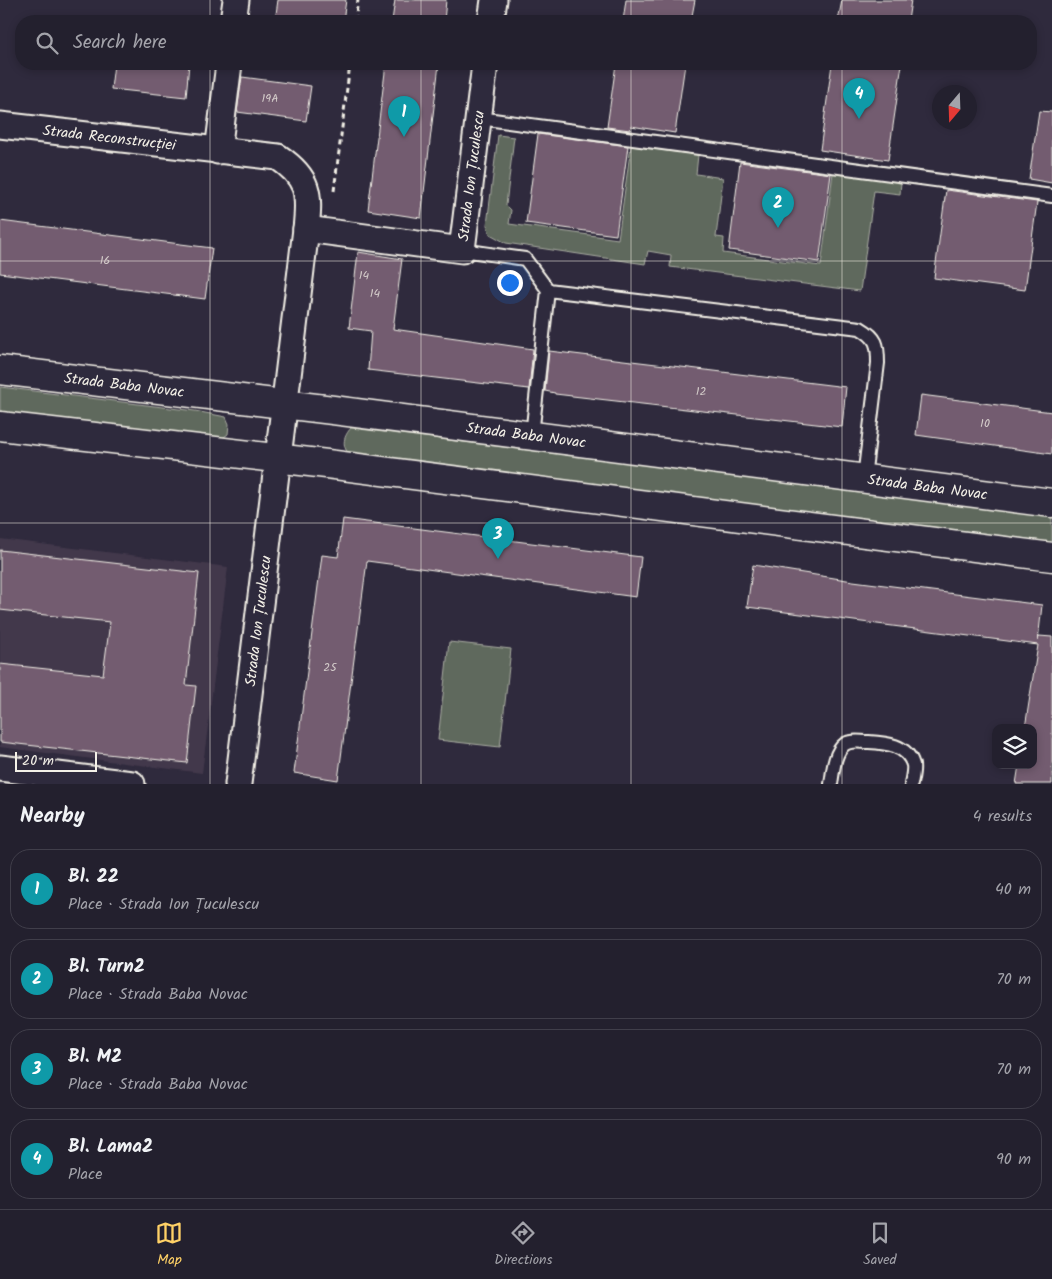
<!DOCTYPE html>
<meta charset="utf-8">
<style>
body{margin:0;font-family:Kalam,sans-serif;background:#2b2836;color:#f1f3f6}
.controls{position:absolute;right:15px;bottom:15px;display:grid;overflow:hidden;border-radius:10px;box-shadow:0 2px 8px #0003}
.controls button{width:45px;height:45px;display:grid;place-items:center;padding:0;border:0;border-bottom:1px solid #403e4a;background:#23202e;color:#f1f3f6;font:25px sans-serif}
.compass{position:absolute;left:932px;top:85px;width:45px;height:45px;border-radius:50%;background:#23202e;box-shadow:0 2px 8px #0003;rotate:199deg}
.scale{position:absolute;left:15px;bottom:12px;width:82px;box-sizing:border-box;padding-left:5px;border:2px solid #f4f1e8;border-top:0;font-size:14px;line-height:18px;white-space:nowrap;color:#f4f1e8;-webkit-text-stroke:4px #2f2a3d;paint-order:stroke}
.you{position:absolute;left:509px;top:282px;width:18px;height:18px;margin:-12px;border:4px solid #fff;border-radius:50%;background:#1a73e8;box-shadow:0 0 0 8px #1a73e833}
.badge{display:grid;place-items:center;width:32px;height:32px;border-radius:50%;background:#ffd166;color:#fff;font-size:16px;font-weight:700}
.pin{position:absolute;translate:-50% -41px;filter:drop-shadow(0 1px 2px #0008)}
.pin::after{content:'';position:absolute;top:26px;width:18px;height:15px;background:inherit;clip-path:polygon(0 0,100% 0,50% 100%)}
.list{margin:0;padding:0;list-style:none}
h2{display:flex;justify-content:space-between;align-items:center;height:65px;margin:0;padding:0 20px;font-size:21px}
h2 small{font-size:16px;font-weight:400;color:#a3a3aa}
.list li{display:grid;grid-template-columns:32px 1fr auto;gap:15px;align-items:center;box-sizing:border-box;height:80px;margin:0 10px 10px;padding:0 10px;border:1px solid #403e4a;border-radius:20px}
.list b{display:block;font-size:19px;white-space:nowrap}
.list p{margin:0;font-size:16px;white-space:nowrap;color:#a3a3aa}
.list em{font-size:16px;font-style:normal;color:#a3a3aa}
.icon{flex:none;width:28px;height:28px;fill:none;stroke:currentColor;stroke-width:2;stroke-linecap:round;stroke-linejoin:round}
.map{position:relative;flex:none;width:1052px;height:784px;overflow:hidden}
.search{position:absolute;background:#23202e;box-shadow:0 2px 8px #0003;left:15px;right:15px;top:15px;height:55px;display:flex;align-items:center;gap:12px;box-sizing:border-box;padding:0 18px;border-radius:20px;color:#a3a3aa;font-size:19px}
.sheet{height:425px;background:#23202e}
nav{display:flex;justify-content:space-around;align-items:center;box-sizing:border-box;height:70px;border-top:1px solid #403e4a;background:#23202e;font-size:14px;color:#a3a3aa}
nav a{display:grid;justify-items:center;gap:2px}
nav .on{color:#ffd166}
.map>svg:first-child{display:block}
.built{fill:#43394c}
.green{fill:#5f695d;stroke:#aaada2}
.building{fill:#735c70;stroke:#f4f1e8}
.lines{fill:none;stroke-linecap:round;stroke-linejoin:round}
.lane-casing{stroke:#f4f1e8;stroke-width:16}
.street-casing{stroke:#f4f1e8;stroke-width:29}
.secondary-casing{stroke:#f4f1e8;stroke-width:31}
.path{stroke:#f4f1e8;stroke-width:3;stroke-dasharray:5 4;stroke-linecap:butt}
.lane{stroke:#2f2a3d;stroke-width:12}
.street{stroke:#2f2a3d;stroke-width:25}
.secondary{stroke:#2f2a3d;stroke-width:28}
.grid{fill:none;stroke:#f4f1e8;stroke-width:1;stroke-opacity:0.55}
.labels{text-anchor:middle;stroke-width:4.5;stroke-linejoin:round;paint-order:stroke}
.number-label{font-size:12px;fill:#d4ccca}
.street-label{font-size:15px;fill:#f4f1e8;stroke:#2f2a3d}
</style>
<div class="map">
<svg width="1052" height="784" viewBox="0 0 1052 784">
<rect width="100%" height="100%" fill="#2f2a3d"/>
<filter id="ink" filterUnits="userSpaceOnUse"><feTurbulence type="fractalNoise" baseFrequency=".02" numOctaves="2"/><feDisplacementMap in="SourceGraphic" scale="10" xChannelSelector="R" yChannelSelector="G"/><feConvolveMatrix kernelMatrix="1 2 1 2 8 2 1 2 1" color-interpolation-filters="sRGB"/></filter>
<g filter="url(#ink)">
<path class="built" d="M 0,539 L 228,567 L 202,773 L 0,747 Z"/>
<path class="green" d="M 498,135 L 514,137 L 506,205 L 511,210 L 509,224 L 618,239 L 631,146 L 698,155 L 696,174 L 723,178 L 716,237 L 724,238 L 723,253 L 821,266 L 833,173 L 901,182 L 900,194 L 874,191 L 860,291 L 670,267 L 671,255 L 648,251 L 645,264 L 506,243 L 490,234 L 487,225 Z
M 0,387 L 195,411 L 226,417 L 229,424 L 228,434 L 220,440 L 0,413 Z
M 351,428 L 1052,515 L 1052,542 L 349,454 C 341,445 344,436 351,428 Z
M 449,642 L 511,649 L 500,747 L 438,740 Z"/>
<path class="building" d="M 278,0 L 346,0 L 343,21 L 275,21 Z
M 395,0 L 446,0 L 444,21 L 392,21 Z
M 626,0 L 695,0 L 691,21 L 623,21 Z
M 842,0 L 911,0 L 908,21 L 838,21 Z
M 114,64 L 189,64 L 186,97 L 111,89 Z
M 386,64 L 439,64 L 421,218 L 368,210 Z
M 616,64 L 685,64 L 675,133 L 631,126 L 630,130 L 607,127 Z
M 832,64 L 902,64 L 888,160 L 820,150 Z
M 242,77 L 311,86 L 306,121 L 237,112 Z
M 1039,111 L 1052,112 L 1052,183 L 1029,179 Z
M 538,134 L 628,146 L 616,235 L 526,223 Z
M 740,162 L 831,174 L 819,262 L 729,250 Z
M 946,190 L 1037,202 L 1025,290 L 934,278 Z
M 0,221 L 212,248 L 205,299 L 0,273 Z
M 358,252 L 402,259 L 393,329 L 533,349 L 529,389 L 368,370 L 371,331 L 349,328 Z
M 549,351 L 846,387 L 842,427 L 555,394 L 555,393 L 545,391 Z
M 921,395 L 1052,412 L 1052,454 L 916,435 Z
M 343,519 L 641,557 L 636,597 L 367,561 L 338,780 L 294,773 L 322,555 L 338,557 Z
M 0,550 L 199,573 L 186,685 L 196,686 L 187,763 L 0,742 L 0,664 L 103,675 L 110,622 L 0,610 Z
M 753,565 L 853,581 L 1042,605 L 1038,641 L 1039,636 L 1052,637 L 1052,784 L 1016,784 L 1019,765 L 1033,765 L 1033,728 L 1025,728 L 1038,645 L 747,607 Z"/>
<g class="lines">
<g class="lane-casing">
<path id="lane" d="M 479,118 L 1052,196
M 462,250 L 525,259 L 548,290 L 532,435
M 548,290 L 860,328 C 877,338 878,344 878,363 L 864,478
M 831,784 C 833,772 834,752 845,744 C 852,740 860,742 868,742 C 885,743 907,744 913,765 C 914,770 912,778 911,784"/>
</g>
<g class="street-casing">
<g id="street">
<path d="M 233,21 L 236,0"/>
<path d="M 491,21 L 494,0"/>
<path id="s1" d="M 0,125 L 278,157 C 309,178 310,193 306,229 L 238,784"/>
<path d="M 218,151 L 229,64"/>
<path id="s2" d="M 306,229 L 462,250 L 485,64"/>
<path d="M 0,768 L 132,784"/>
</g>
</g>
<g class="secondary-casing">
<g id="secondary">
<path id="s3" d="M 0,370 L 333,410 L 1052,503"/>
<path d="M 0,426 L 327,464 L 1052,557"/>
</g>
</g>
<path class="path" d="M 355,21 L 358,0
M 334,191 L 350,64"/>
<use href="#lane" class="lane"/>
<use href="#street" class="street"/>
<use href="#secondary" class="secondary"/>
</g>
</g>
<path class="grid" d="M 210,0 L 210,21M 421,0 L 421,21M 631,0 L 631,21M 842,0 L 842,21M 210,64 L 210,784M 421,64 L 421,784M 631,64 L 631,784M 842,64 L 842,784M 0,261 L 1052,261M 0,523 L 1052,523"/>
<g class="labels">
<g class="number-label">
<text x="270" y="102">19A</text>
<text x="105" y="264">16</text>
<text x="364" y="279">14</text>
<text x="375" y="297">14</text>
<text x="701" y="395">12</text>
<text x="985" y="427">10</text>
<text x="330" y="671">25</text>
</g>
<g class="street-label">
<text dy="5" stroke="none"><textPath href="#s1" startOffset="110">Strada Reconstrucției</textPath></text>
<text dy="5" stroke="none"><textPath href="#s2" startOffset="232">Strada Ion Țuculescu</textPath></text>
<text dy="5" stroke="none"><textPath href="#s3" startOffset="125">Strada Baba Novac</textPath></text>
<text dy="5" stroke="none"><textPath href="#s3" startOffset="530">Strada Baba Novac</textPath></text>
<text dy="5" stroke="none"><textPath href="#s3" startOffset="935">Strada Baba Novac</textPath></text>
<text transform="translate(258 621) rotate(-83)" y="5">Strada Ion Țuculescu</text>
</g>
</g>
</svg>
<div class="controls">
<button><svg class="icon" aria-label="layers" viewBox="0 0 24 24"><path d="M12 4l9 5-9 5-9-5zM3 14l9 5 9-5"/></svg></button>
</div>
<svg class="compass" viewBox="-18 -18 36 36"><path d="M0-13l5 13h-10z" fill="#e53935"/><path d="M0 13l5-13h-10z" fill="#a3a3aa"/></svg>
<div class="scale">20 m</div>
<div class="you"></div>
<div class="pin badge" style="left:404px;top:137px;background:#0f9aa8">1</div>
<div class="pin badge" style="left:778px;top:228px;background:#0f9aa8">2</div>
<div class="pin badge" style="left:498px;top:559px;background:#0f9aa8">3</div>
<div class="pin badge" style="left:859px;top:119px;background:#0f9aa8">4</div>
<div class="search"><svg class="icon" aria-label="search" viewBox="0 0 24 24"><circle cx="10" cy="10" r="6"/><path d="M15 15l6 6"/></svg>Search here</div>
</div>
<section class="sheet">
<h2>Nearby<small>4 results</small></h2>
<ul class="list">
<li><span class="badge" style="background:#0f9aa8">1</span><div><b>Bl. 22</b><p>Place · Strada Ion Țuculescu</p></div><em>40 m</em></li>
<li><span class="badge" style="background:#0f9aa8">2</span><div><b>Bl. Turn2</b><p>Place · Strada Baba Novac</p></div><em>70 m</em></li>
<li><span class="badge" style="background:#0f9aa8">3</span><div><b>Bl. M2</b><p>Place · Strada Baba Novac</p></div><em>70 m</em></li>
<li><span class="badge" style="background:#0f9aa8">4</span><div><b>Bl. Lama2</b><p>Place</p></div><em>90 m</em></li>
</ul>
</section>
<nav>
<a class="on"><svg class="icon" aria-label="map" viewBox="0 0 24 24"><path d="M3 6l6-2 6 2 6-2v14l-6 2-6-2-6 2zM9 4v14M15 6v14"/></svg>Map</a>
<a><svg class="icon" aria-label="directions" viewBox="0 0 24 24"><path d="M12 3l9 9-9 9-9-9zM9 14v-3h6M13 9l2 2-2 2"/></svg>Directions</a>
<a><svg class="icon" aria-label="saved" viewBox="0 0 24 24"><path d="M7 4h10v16l-5-4-5 4z"/></svg>Saved</a>
</nav>
